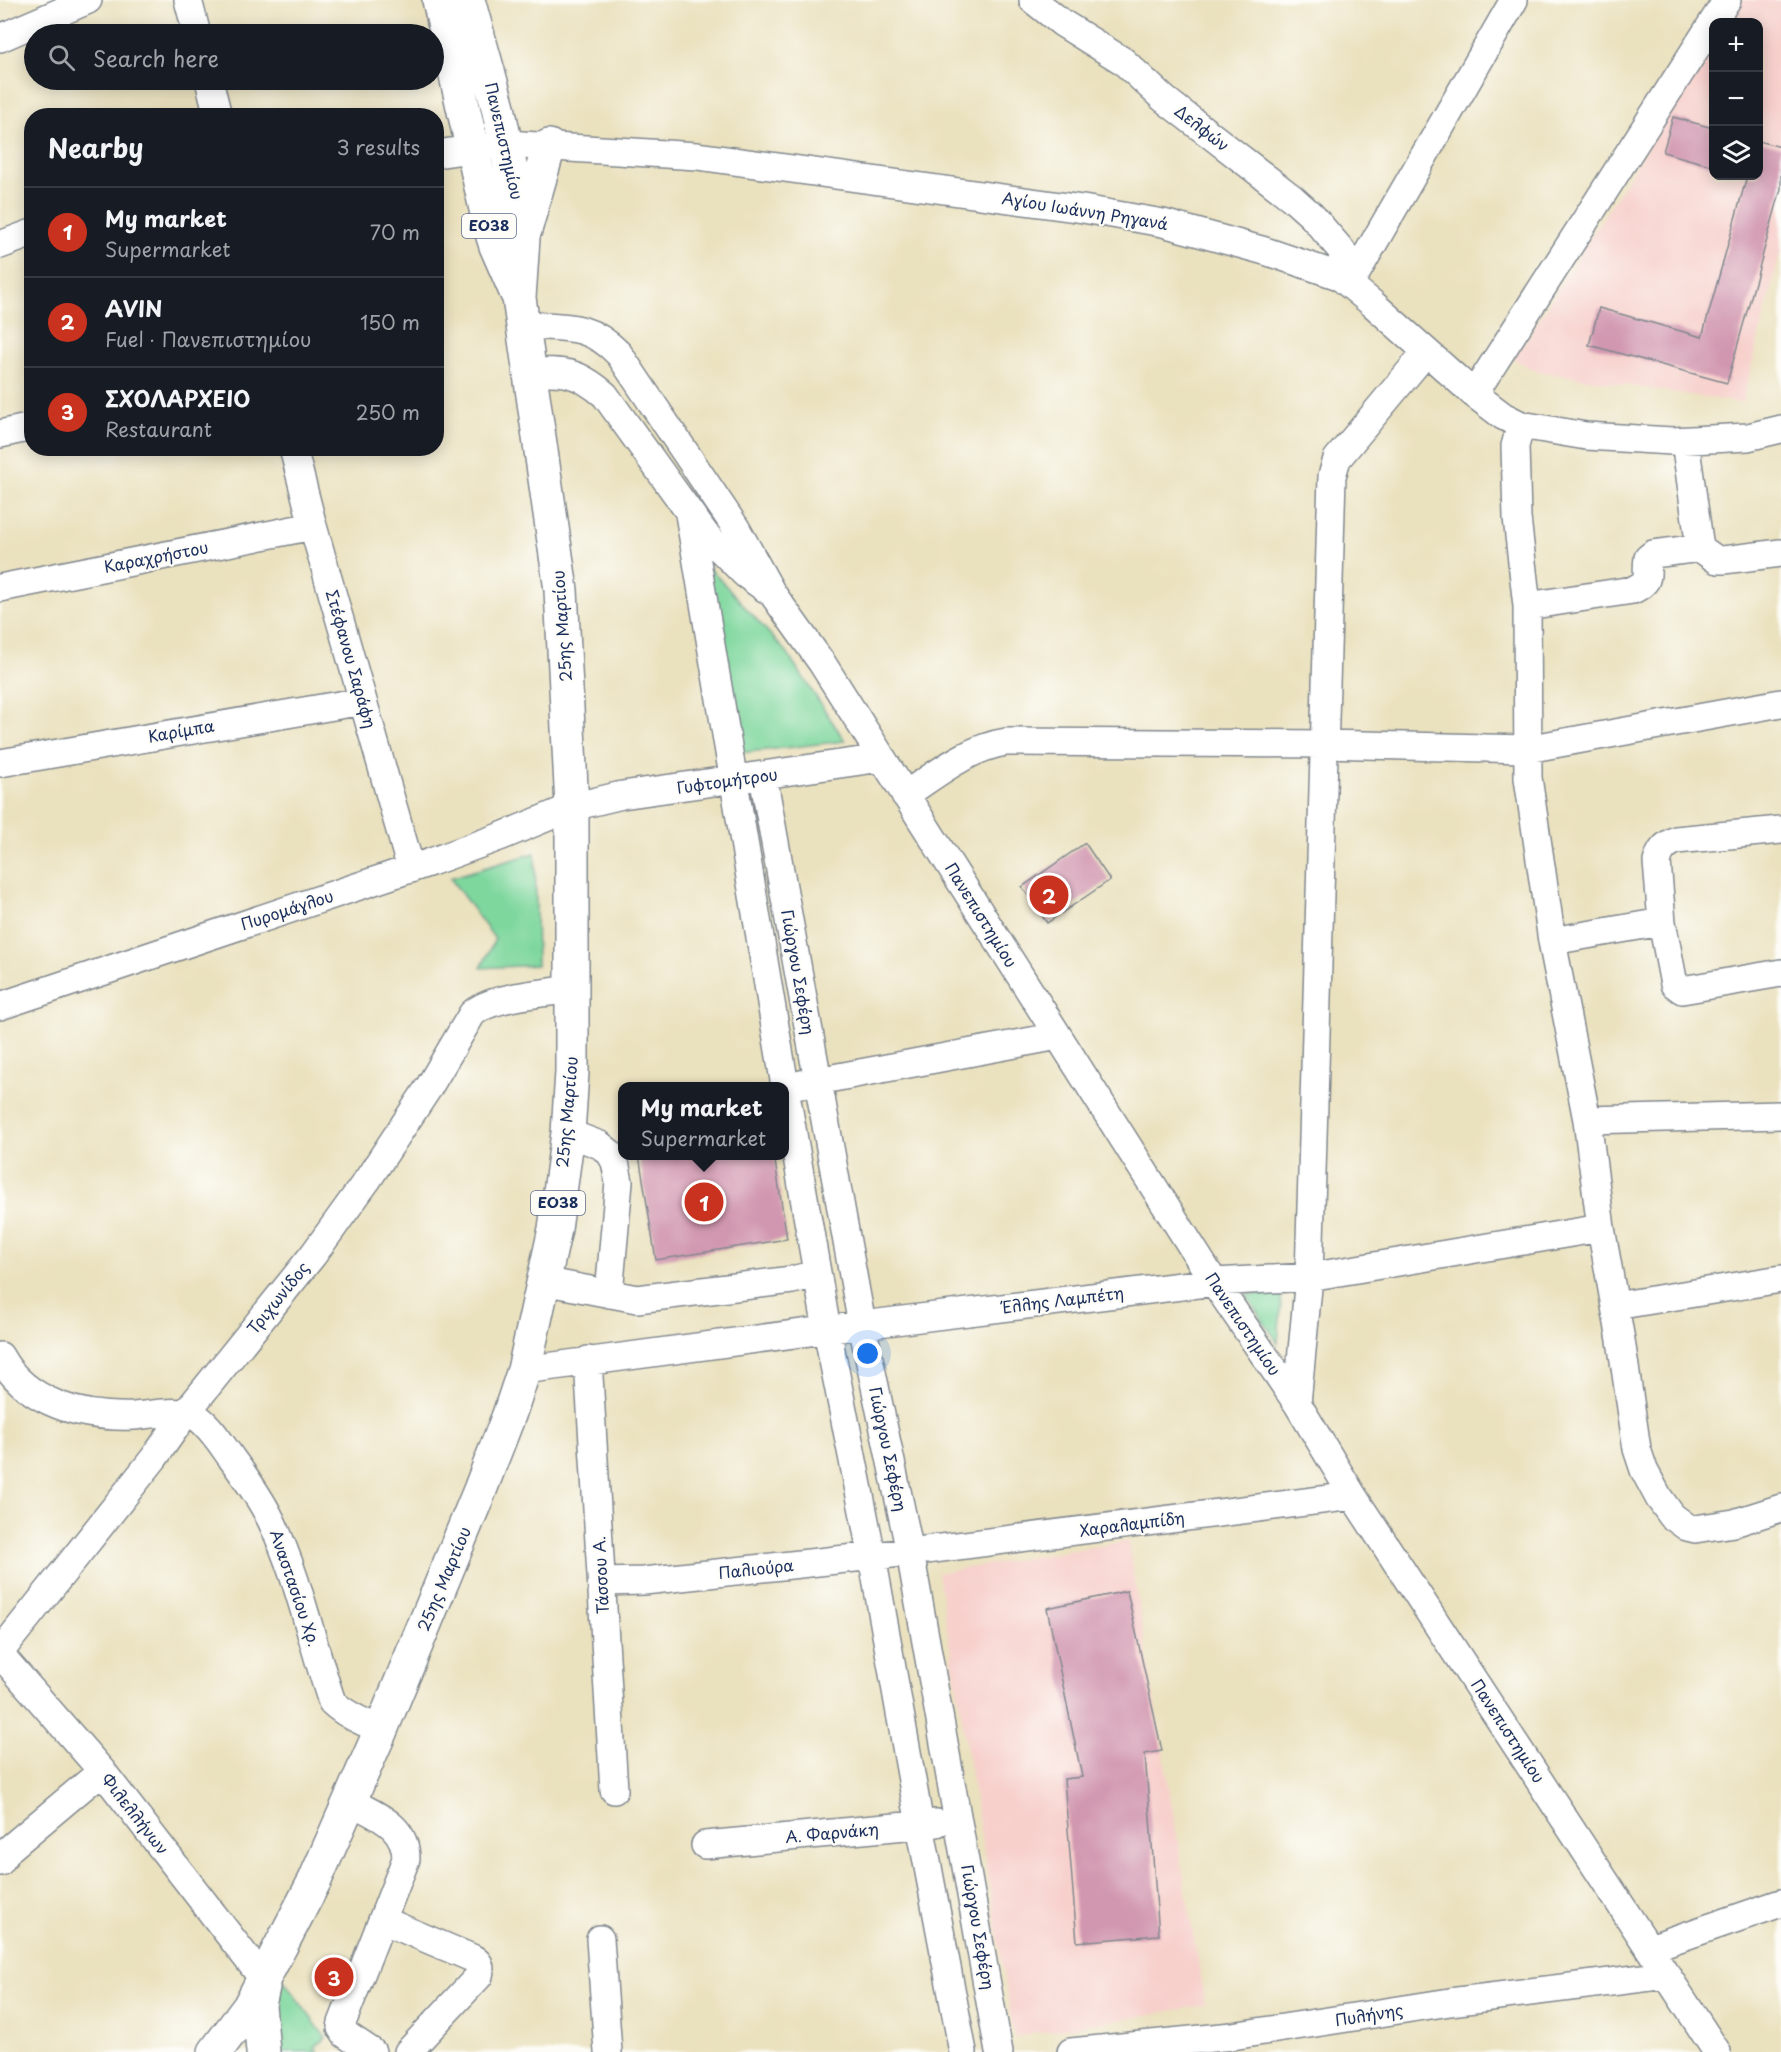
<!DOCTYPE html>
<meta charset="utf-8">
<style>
body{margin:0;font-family:"Playpen Sans",sans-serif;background:#20242c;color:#f1f3f6}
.controls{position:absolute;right:18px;top:18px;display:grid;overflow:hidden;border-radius:12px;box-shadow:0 3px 15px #0003}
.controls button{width:54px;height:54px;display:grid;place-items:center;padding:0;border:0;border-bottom:2px solid #363941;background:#171b24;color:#f1f3f6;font:30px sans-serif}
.you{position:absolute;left:868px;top:1354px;width:21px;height:21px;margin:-15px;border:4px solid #fff;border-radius:50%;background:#1a73e8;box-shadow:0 0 0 9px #1a73e833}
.badge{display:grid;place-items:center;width:39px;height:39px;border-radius:50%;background:#c8321e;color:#fff;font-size:20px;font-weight:700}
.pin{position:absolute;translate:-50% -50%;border:3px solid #fff;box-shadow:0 2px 6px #0006}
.popup{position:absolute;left:618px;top:1082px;width:171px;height:78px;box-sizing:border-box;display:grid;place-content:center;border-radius:12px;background:#171b24;filter:drop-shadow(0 2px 4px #0005);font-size:20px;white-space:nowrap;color:#9ea1a6}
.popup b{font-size:22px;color:#f1f3f6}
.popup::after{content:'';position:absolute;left:50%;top:100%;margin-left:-12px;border:12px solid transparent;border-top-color:#171b24}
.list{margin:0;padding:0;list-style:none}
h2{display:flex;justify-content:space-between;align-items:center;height:78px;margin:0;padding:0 24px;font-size:26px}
h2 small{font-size:20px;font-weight:400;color:#9ea1a6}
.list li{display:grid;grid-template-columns:39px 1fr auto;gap:18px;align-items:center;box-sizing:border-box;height:90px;padding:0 24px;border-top:2px solid #363941}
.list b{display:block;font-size:22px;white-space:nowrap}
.list p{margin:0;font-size:20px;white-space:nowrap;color:#9ea1a6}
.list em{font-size:20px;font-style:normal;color:#9ea1a6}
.icon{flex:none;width:33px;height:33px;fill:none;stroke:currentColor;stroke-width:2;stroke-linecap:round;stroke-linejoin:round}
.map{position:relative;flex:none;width:1781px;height:2052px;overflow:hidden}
.search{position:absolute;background:#171b24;box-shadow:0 3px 15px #0003;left:24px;top:24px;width:420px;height:66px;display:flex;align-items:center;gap:15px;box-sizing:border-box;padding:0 21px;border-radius:33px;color:#9ea1a6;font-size:22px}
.panel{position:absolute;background:#171b24;box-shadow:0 3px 15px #0003;left:24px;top:108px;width:420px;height:348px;border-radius:24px}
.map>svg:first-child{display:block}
.built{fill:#f7d0cc}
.green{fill:#7ed79d;stroke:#4c837e;stroke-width:1.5}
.building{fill:#d197b0}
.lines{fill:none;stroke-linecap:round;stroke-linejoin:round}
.minor-casing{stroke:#82888e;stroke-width:30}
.major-casing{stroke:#82888e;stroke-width:36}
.minor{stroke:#fff;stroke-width:27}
.major{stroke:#fff;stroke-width:33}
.labels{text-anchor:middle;stroke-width:4.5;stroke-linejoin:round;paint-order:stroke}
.shield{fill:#fdfcf7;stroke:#5f6c8c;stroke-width:1.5}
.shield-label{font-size:15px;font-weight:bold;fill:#1b2f5e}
.street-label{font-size:16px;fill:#1b2f5e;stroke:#fdfcf7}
</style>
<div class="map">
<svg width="1781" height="2052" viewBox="0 0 1781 2052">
<rect width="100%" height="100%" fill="#fdfcf7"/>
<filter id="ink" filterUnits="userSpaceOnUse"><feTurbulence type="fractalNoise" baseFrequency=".0167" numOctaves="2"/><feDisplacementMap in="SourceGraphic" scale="12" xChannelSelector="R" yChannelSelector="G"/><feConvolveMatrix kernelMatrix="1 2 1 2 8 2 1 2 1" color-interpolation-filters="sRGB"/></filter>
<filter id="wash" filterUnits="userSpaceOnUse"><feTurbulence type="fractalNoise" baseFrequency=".008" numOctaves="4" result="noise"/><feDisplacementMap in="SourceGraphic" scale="24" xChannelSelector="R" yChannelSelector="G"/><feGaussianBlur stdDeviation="1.35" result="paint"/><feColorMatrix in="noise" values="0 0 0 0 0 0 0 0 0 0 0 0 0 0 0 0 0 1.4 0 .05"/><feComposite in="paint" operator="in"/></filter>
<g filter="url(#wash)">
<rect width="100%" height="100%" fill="#eae1be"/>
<path class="built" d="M 1741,0 L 1781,0 L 1781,250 L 1742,403 L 1535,371 L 1514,359 L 1713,43 L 1714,176 L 1758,176 L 1758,22 L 1726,22 Z
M 1128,1541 L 1205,2005 L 1014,2037 L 938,1573 Z"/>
<path class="green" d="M 705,563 L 787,653 L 845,741 L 740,753 Z
M 535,853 L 537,965 L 481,968 L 495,939 L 450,878 Z
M 1282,1291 L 1278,1343 L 1246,1295 Z
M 281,1977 L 326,2038 L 315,2047 L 318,2052 L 273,2052 L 271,2005 Z"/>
<g id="blocks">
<path class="building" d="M 1673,117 L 1713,128 L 1713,166 L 1663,152 Z
M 1758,141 L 1781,147 L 1781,189 L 1727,383 L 1589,345 L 1599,308 L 1702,337 L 1747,176 L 1758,176 Z
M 1085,843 L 1110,880 L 1047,923 L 1022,887 Z
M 639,1155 L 774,1155 L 787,1239 L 656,1260 Z
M 1127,1591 L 1162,1751 L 1145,1754 L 1159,1935 L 1077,1942 L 1064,1779 L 1082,1777 L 1047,1608 Z"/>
</g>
</g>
<g filter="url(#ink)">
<use href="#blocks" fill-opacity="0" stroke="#82888e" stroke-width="1.5"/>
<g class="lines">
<g class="minor-casing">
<path id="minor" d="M 188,0 L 197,34
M 1033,0 L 1062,23 L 1123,61 L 1164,99 L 1292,198 L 1312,216 L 1342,251 L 1343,264 L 1339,276
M 0,38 L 88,0
M 209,80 L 218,116
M 436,154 L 506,144 L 697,156 L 1083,209 L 1163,223 L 1265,251 L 1339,276 L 1373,304 L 1474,394 L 1503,416 L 1521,425 L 1586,436 L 1672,441 L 1748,437 L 1781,429
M 0,245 L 32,233
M 1350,284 L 1514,0
M 522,325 C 564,328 588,322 619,354 L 736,528 L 772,593 L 822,663 L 1214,1282 L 1297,1403 L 1353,1496 L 1717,2052
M 530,372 C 565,371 577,371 605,395 L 705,534 L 745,574 L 766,589
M 1474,394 L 1727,0
M 1521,425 L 1515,446 L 1517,518 L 1527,606 L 1528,778 L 1552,941 L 1587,1120 L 1601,1228 L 1621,1340 L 1637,1449 L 1644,1470 L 1659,1498 L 1672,1516 L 1687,1527 L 1695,1529 L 1734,1523 L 1781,1508
M 0,434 L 32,427
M 1685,441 L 1700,548
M 293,448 L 313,526 L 411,869
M 689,514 L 785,1086
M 0,588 L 313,526
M 1527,606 L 1633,590 C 1653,580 1645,576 1648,558 L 1653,554 L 1700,548 L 1717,560 L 1723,560 L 1781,553
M 0,763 L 363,701
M 763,776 L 862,1325 L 910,1552 L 999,2052
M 905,795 C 937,774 968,748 1006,742 L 1324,744 L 1527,749 L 1781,703
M 1662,922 L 1673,979 L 1674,984 L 1682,990 L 1781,973
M 1552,941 L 1662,922 L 1657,862 C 1660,850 1665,845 1676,840 L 1781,830
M 0,1006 L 431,862 L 502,836 L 572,807 L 622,795 L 882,758
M 801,1084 L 1058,1036
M 785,1088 L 827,1330 L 872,1556 L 920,1825 L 963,2052
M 1587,1120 L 1781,1115
M 568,1133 L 600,1145 L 610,1153 L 615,1162 L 619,1182 L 609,1294
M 543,1281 L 637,1299 L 792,1280 L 817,1274
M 1615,1306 L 1781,1279
M 0,1356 C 26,1404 83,1418 134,1416 C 150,1415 182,1408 197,1417 C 211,1427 222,1445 232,1459 C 246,1478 261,1499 271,1520 C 299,1578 311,1641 332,1702 C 346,1715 363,1722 381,1730
M 588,1360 L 614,1790
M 524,1370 L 862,1325 L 1214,1282 L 1309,1277 L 1601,1228
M 1297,1403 L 1309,1277 L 1332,476 L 1337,459 L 1426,352
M 602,1582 L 644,1581 L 910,1552 L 1353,1496
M 0,1652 L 154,1458 L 185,1414 L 313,1255 L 368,1179 L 429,1087 L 472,1014 C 490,996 548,993 573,989
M 0,1654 L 102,1771 L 264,1980
M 350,1801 C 376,1816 406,1824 406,1859 L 342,2023 L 341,2028 L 345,2034 L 372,2052
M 705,1845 L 937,1823
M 0,1862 L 9,1849 L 102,1771
M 382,1920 L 472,1958 C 480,1962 481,1968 479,1976 L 408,2052
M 600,1939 L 608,2052
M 1650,1948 L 1781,1903
M 1071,2052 L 1232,2036 L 1450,2002 L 1667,1975"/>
</g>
<g class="major-casing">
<path id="major" d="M 439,0 L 490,227 L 496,246 L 517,294
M 525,230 L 549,146
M 263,1987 L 259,2005 L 263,2052
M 215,2052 L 249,2007 L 315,1880 L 381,1730 L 480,1490 L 509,1415 L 524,1370 L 555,1229 L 568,1133 L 572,1072 L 572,807 L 561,590 L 519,298 L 523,238 L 521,219 L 498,107 L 468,0"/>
</g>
<use href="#minor" class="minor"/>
<use href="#major" class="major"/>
</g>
</g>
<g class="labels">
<g class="shield">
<rect x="462" y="214" width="54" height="24" rx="4.5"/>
<rect x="531" y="1191" width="54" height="24" rx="4.5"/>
</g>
<g class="shield-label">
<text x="489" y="231">ΕΟ38</text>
<text x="558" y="1208">ΕΟ38</text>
</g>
<g class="street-label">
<text transform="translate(1202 128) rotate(38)" y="6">Δελφών</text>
<text transform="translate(504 141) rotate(77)" y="6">Πανεπιστημίου</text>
<text transform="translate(1085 211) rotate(9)" y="6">Αγίου Ιωάννη Ρηγανά</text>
<text transform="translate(156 557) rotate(-11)" y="6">Καραχρήστου</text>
<text transform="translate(562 626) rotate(-94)" y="6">25ης Μαρτίου</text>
<text transform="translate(351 659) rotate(74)" y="6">Στέφανου Σαράφη</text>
<text transform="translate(181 731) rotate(-10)" y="6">Καρίμπα</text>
<text transform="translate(727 781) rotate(-8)" y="6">Γυφτομήτρου</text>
<text transform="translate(287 910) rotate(-18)" y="6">Πυρομάγλου</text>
<text transform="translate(981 915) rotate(58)" y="6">Πανεπιστημίου</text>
<text transform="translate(798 972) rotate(80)" y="6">Γιώργου Σεφέρη</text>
<text transform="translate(567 1112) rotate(-85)" y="6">25ης Μαρτίου</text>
<text transform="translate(278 1298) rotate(-51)" y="6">Τριχωνίδος</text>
<text transform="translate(1063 1300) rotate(-7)" y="6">Έλλης Λαμπέτη</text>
<text transform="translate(1243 1324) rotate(56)" y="6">Πανεπιστημίου</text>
<text transform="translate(888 1449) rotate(78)" y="6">Γιώργου Σεφέρη</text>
<text transform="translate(1132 1524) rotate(-7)" y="6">Χαραλαμπίδη</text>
<text transform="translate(756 1569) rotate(-6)" y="6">Παλιούρα</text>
<text transform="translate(601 1575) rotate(-93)" y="6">Τάσσου Α.</text>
<text transform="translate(444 1579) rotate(-67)" y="6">25ης Μαρτίου</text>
<text transform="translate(295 1588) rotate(71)" y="6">Αναστασίου Χρ.</text>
<text transform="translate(1508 1731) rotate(57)" y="6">Πανεπιστημίου</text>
<text transform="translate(135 1814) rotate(52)" y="6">Φιλελλήνων</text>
<text transform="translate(832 1833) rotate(-5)" y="6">Α. Φαρνάκη</text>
<text transform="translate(978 1927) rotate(80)" y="6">Γιώργου Σεφέρη</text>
<text transform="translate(1369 2015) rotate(-9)" y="6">Πυλήνης</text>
</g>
</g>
</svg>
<div class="controls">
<button>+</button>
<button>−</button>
<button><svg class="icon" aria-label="layers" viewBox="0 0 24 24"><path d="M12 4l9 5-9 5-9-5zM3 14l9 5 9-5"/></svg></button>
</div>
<div class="you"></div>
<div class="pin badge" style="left:704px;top:1202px">1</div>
<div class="popup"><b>My market</b>Supermarket</div>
<div class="pin badge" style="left:1049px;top:895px">2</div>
<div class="pin badge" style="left:334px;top:1977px">3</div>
<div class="search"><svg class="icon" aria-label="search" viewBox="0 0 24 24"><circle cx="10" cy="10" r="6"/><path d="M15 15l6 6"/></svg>Search here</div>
<section class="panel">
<h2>Nearby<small>3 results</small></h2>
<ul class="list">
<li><span class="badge">1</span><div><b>My market</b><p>Supermarket</p></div><em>70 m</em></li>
<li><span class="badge">2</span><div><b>AVIN</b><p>Fuel · Πανεπιστημίου</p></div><em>150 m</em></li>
<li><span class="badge">3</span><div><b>ΣΧΟΛΑΡΧΕΙΟ</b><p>Restaurant</p></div><em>250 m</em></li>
</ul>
</section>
</div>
